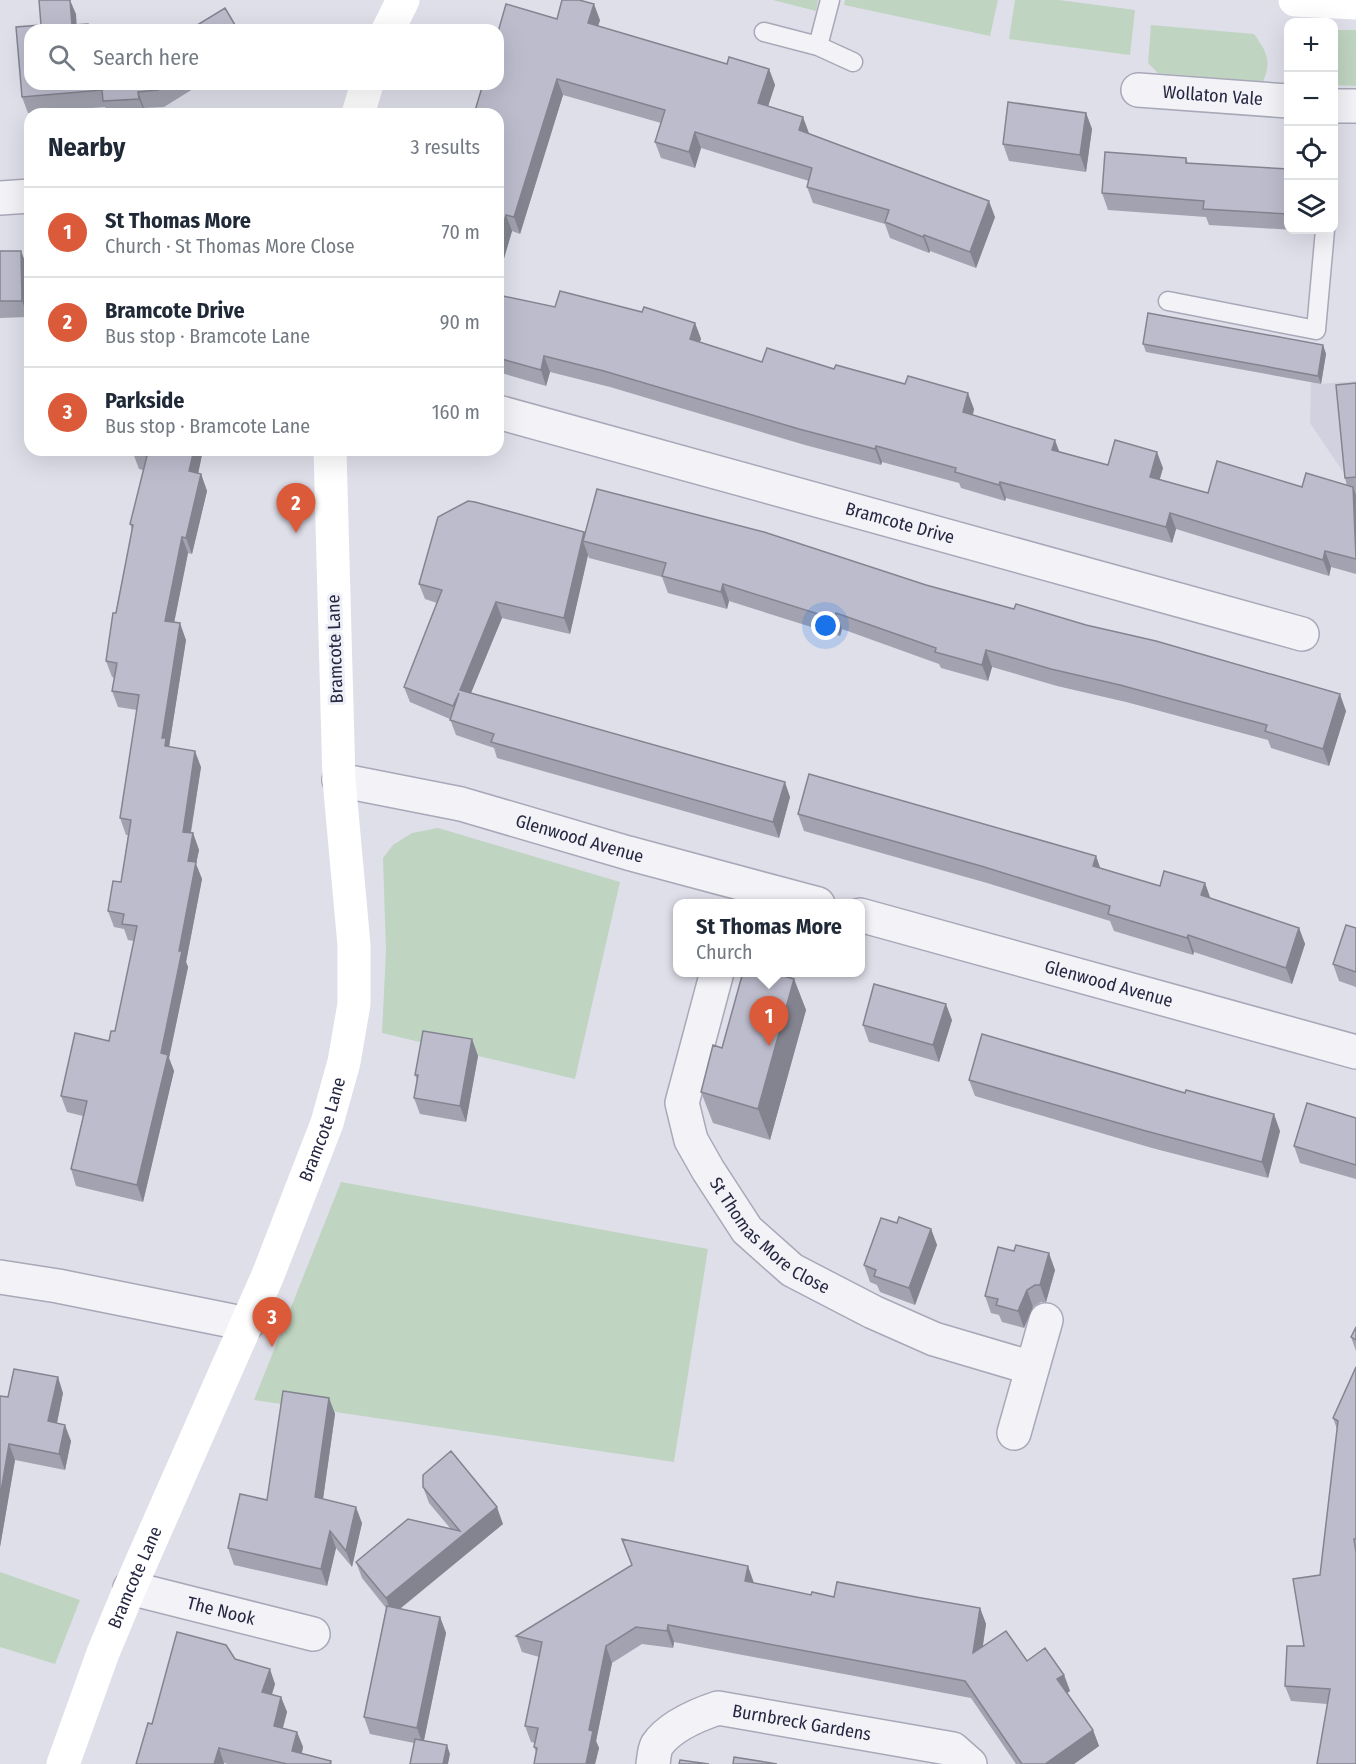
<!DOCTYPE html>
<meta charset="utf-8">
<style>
body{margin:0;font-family:"Fira Sans Condensed",sans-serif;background:#f2f2f3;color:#1f2937}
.controls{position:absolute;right:18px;top:18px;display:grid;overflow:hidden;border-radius:12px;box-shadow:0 6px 24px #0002}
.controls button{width:54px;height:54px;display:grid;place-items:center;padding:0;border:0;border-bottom:2px solid #e0e1e3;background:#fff;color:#1f2937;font:30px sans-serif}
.you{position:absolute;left:826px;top:626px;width:21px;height:21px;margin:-15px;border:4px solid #fff;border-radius:50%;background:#1a73e8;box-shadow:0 0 0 9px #1a73e833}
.badge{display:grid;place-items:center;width:39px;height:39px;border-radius:50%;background:#da5a39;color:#fff;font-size:20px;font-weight:700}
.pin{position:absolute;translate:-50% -50px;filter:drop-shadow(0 2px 3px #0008)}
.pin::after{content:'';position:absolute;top:32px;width:21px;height:18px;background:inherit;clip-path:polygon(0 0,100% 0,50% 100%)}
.popup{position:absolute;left:673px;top:899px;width:192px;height:78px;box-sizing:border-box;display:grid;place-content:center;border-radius:12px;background:#fff;filter:drop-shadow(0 2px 4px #0005);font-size:20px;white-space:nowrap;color:#747a83}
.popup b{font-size:22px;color:#1f2937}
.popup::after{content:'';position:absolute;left:50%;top:100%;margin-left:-12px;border:12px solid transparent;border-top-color:#fff}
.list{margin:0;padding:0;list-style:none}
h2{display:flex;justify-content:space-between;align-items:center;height:78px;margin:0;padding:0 24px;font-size:26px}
h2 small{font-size:20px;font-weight:400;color:#747a83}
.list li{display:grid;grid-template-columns:39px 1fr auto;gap:18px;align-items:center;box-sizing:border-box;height:90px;padding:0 24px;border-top:2px solid #e0e1e3}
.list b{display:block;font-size:22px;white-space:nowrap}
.list p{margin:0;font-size:20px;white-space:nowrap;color:#747a83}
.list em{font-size:20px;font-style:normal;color:#747a83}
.icon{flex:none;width:33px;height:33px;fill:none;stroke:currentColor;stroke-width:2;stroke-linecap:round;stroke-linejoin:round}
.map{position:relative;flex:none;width:1356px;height:1764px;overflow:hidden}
.search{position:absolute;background:#fff;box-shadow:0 6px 24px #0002;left:24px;top:24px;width:480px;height:66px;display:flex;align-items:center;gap:15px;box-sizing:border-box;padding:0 21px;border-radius:18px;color:#747a83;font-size:22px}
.panel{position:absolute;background:#fff;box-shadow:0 6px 24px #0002;left:24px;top:108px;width:480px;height:348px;border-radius:18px}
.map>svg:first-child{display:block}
.built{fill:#d1d1df}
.green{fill:#bfd4c1}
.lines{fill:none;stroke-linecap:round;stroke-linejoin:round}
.lane-casing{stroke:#a8a8b8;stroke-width:21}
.street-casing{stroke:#a8a8b8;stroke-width:36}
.lane{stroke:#f2f2f7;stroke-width:18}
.street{stroke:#f2f2f7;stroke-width:33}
.secondary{stroke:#fff;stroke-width:33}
.wall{fill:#a2a2b0}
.shaded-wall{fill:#848490}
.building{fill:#bcbccd;stroke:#848490;stroke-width:1.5}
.labels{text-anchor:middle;stroke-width:6;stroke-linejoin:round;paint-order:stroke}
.street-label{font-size:18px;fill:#262742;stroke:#efeff7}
</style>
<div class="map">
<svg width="1356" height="1764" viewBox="0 0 1356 1764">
<rect width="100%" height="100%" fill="#dfdfea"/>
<path class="built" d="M 1356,381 L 1356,495 L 1348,479 L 1310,423 L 1311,382 L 1321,384 Z"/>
<path class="green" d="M 773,0 L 818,0 L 816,11 Z
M 845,0 L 998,0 L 990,36 L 844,5 Z
M 1015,0 L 1059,0 L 1135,10 L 1130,55 L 1009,39 Z
M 1151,25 L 1254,34 C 1267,52 1272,61 1263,82 L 1158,73 L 1148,63 Z
M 1334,30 L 1356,30 L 1356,86 L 1334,85 Z
M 438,828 L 620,882 L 575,1079 L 382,1033 L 386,951 L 383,858 L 393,845 L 412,833 Z
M 341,1182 L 708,1249 L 674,1462 L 254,1400 Z
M 0,1572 L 80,1600 L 55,1664 L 0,1647 Z"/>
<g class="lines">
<g class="lane-casing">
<path id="lane" d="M 764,32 L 818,46 L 853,62
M 818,46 L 830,0
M 1168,301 L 1316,330 L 1325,230"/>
</g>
<g class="street-casing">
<g id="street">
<path id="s1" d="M 1138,90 L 1288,101"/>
<path d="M 1334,106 L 1356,106"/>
<path d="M 0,198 L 30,196"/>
<path id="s2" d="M 498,412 L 1302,634"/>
<path id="s3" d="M 339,780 L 461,804 L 628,853 L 818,904"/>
<path id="s4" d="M 860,915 L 1356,1052"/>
<path id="s5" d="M 717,972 L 682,1103 L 691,1140 L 708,1170 L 747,1230 L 792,1270 L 873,1312 L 934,1339 L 1032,1368"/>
<path d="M 0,1277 L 58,1286 L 247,1324"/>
<path d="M 1014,1433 L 1046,1320"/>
<path id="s6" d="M 130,1588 L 313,1634"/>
<path id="s7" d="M 653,1764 C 654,1758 654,1751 657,1745 C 670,1726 697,1715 718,1708 L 953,1749 L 970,1764"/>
</g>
</g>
<use href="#lane" class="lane"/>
<use href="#street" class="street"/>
<g class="secondary">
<path d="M 1295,0 L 1356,3"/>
<path d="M 388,30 L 403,0"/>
<path d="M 358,114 L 367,84"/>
<path id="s8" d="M 63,1764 L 103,1653 L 130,1588 L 268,1275 L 327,1123 L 344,1062 L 354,1004 L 354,945 L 339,780 L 330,450"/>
</g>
</g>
<path class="wall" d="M 76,14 L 30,84 L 201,84 L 164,107 L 144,108 L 145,114 L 108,114 L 105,107 L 28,113 L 22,97 L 41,25 Z
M 557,19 L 600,20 L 598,26 L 727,64 L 769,69 L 775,85 L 768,106 L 809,133 L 995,217 L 976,268 L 930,251 L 929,253 L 890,238 L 885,224 L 813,203 L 807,187 L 809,181 L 701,148 L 695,168 L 661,158 L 655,142 L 661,123 L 563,95 L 520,234 L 512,231 L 498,279 L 498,114 Z
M 1086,113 L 1092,129 L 1086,172 L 1009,161 L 1003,144 Z
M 1186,158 L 1188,163 L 1288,169 L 1288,230 L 1295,230 L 1294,230 L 1209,225 L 1206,217 L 1108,210 L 1102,193 Z
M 0,251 L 21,251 L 27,267 L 28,317 L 0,318 Z
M 498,295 L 555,307 L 642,312 L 695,323 L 701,339 L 699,342 L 762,362 L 834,369 L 974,409 L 973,415 L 1059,451 L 1108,465 L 1163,468 L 1159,479 L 1208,493 L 1302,487 L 1347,486 L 1345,478 L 1356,383 L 1356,574 L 1331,567 L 1329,576 L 1176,529 L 1172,543 L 1006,498 L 1005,501 L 961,488 L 959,483 L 882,462 L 881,465 L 805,445 L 610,387 L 550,372 L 546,386 L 498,372 Z
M 1143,344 L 1323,345 L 1326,354 L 1321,384 L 1146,352 Z
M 134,450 L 203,450 L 198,474 L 201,474 L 207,491 L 192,554 L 188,553 L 174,623 L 186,640 L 169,747 L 201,767 L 191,833 L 193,833 L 199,850 L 196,864 L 202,879 L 186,962 L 188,967 L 169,1058 L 174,1071 L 143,1202 L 76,1186 L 71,1169 L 83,1116 L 67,1112 L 61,1096 L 109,1041 L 115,1031 L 134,941 L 128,940 L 124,929 L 114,927 L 108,911 L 121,882 L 128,835 L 126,835 L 120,818 L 137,710 L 118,707 L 112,691 L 115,678 L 112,677 L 106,661 L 132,530 L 130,524 L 143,470 L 139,469 L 133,453 Z
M 584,532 L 585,534 L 926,585 L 1346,711 L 1329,766 L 1271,748 L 1268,740 L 1126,702 L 1057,686 L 992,667 L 988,681 L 941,668 L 939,664 L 842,629 L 840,636 L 729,601 L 727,609 L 668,593 L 662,577 L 589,558 L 588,555 L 570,634 L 502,618 L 471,693 L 790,797 L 779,838 L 497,758 L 494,748 L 456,735 L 450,719 L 410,702 L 404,687 L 437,603 L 425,599 L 419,584 Z
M 798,814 L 1096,856 L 1100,868 L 1160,886 L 1205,883 L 1210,898 L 1299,928 L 1305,944 L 1292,984 L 1194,952 L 1193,955 L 1114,931 L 1110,921 L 987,883 L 804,831 Z
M 1356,928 L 1356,987 L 1339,981 L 1333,964 Z
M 794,979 L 806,1010 L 770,1140 L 713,1123 L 701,1092 L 722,1048 Z
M 952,1020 L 939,1062 L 869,1042 L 863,1025 Z
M 472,1039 L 478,1056 L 466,1122 L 420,1114 L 414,1098 L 417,1080 L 415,1075 Z
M 969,1080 L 1280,1131 L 1268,1178 L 1152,1148 L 975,1096 Z
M 1356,1118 L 1356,1179 L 1300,1163 L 1294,1146 Z
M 897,1223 L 931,1229 L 937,1245 L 915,1305 L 880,1292 L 877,1285 L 870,1282 L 864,1265 Z
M 1055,1270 L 1046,1302 L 1041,1302 L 1033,1307 L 1024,1328 L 1002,1322 L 999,1315 L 991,1313 L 985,1296 Z
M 1356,1327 L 1356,1351 L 1351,1337 Z
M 1356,1367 L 1356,1764 L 1327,1704 L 1291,1701 L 1285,1686 L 1304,1646 L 1320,1575 L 1337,1429 L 1333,1418 Z
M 63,1393 L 57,1423 L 71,1441 L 65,1470 L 15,1460 L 0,1547 L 0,1396 L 8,1397 Z
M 329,1398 L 335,1414 L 323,1499 L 362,1523 L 352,1567 L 336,1548 L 327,1586 L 234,1565 L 228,1548 L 267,1500 Z
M 423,1487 L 503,1524 L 400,1609 L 440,1617 L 446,1633 L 424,1740 L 450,1754 L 414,1743 L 370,1734 L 364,1717 L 386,1608 L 362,1578 L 356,1562 L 450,1528 L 429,1503 Z
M 754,1583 L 811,1595 L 834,1597 L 916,1597 L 980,1608 L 986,1624 L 983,1646 L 1064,1675 L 1070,1691 L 1067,1693 L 1093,1730 L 1099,1746 L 1074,1764 L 1016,1764 L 971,1698 L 674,1642 L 673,1648 L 642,1644 L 612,1663 L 596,1741 L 599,1748 L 595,1764 L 534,1764 L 536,1752 L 534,1747 L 535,1743 L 531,1742 L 525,1726 L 539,1657 L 522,1652 L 516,1636 Z
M 235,1659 L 275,1684 L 272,1694 L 281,1697 L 287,1712 L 283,1728 L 297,1732 L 303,1747 L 302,1753 L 331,1761 L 332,1764 L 228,1764 L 224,1763 L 224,1764 L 136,1764 L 152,1724 Z"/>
<path class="shaded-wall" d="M 70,0 L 76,14 L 77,30 L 72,25 Z
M 594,4 L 600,20 L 594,39 L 588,23 Z
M 769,69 L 775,85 L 764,119 L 758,103 Z
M 557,79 L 563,95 L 520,234 L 514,217 Z
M 138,92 L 144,108 L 145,114 L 139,99 Z
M 1086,113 L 1092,129 L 1086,172 L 1080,155 Z
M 803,117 L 809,133 L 799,130 Z
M 695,132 L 701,148 L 695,168 L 689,152 Z
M 989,201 L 995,217 L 976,268 L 970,252 Z
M 506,215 L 512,231 L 498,279 L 498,242 Z
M 924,235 L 930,251 L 929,253 L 923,237 Z
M 21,251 L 27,267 L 28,317 L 22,301 Z
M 695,323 L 701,339 L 695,356 L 690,339 Z
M 1323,345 L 1326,354 L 1321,384 L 1318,376 Z
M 544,356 L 550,372 L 546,386 L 541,370 Z
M 968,393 L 974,409 L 969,428 L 963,412 Z
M 1055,440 L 1061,456 L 1052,450 Z
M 876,446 L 882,462 L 881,465 L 875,449 Z
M 194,450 L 203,450 L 195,488 L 189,471 Z
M 1157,452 L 1163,468 L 1156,493 L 1150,477 Z
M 201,474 L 207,491 L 192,554 L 186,538 Z
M 1000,482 L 1006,498 L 1005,501 L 999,485 Z
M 1353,487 L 1356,495 L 1356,560 L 1356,559 Z
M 1170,513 L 1176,529 L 1172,543 L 1166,527 Z
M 584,532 L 588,542 L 583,541 L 588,555 L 570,634 L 564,618 Z
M 182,537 L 188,553 L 171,638 L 165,621 Z
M 1325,551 L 1331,567 L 1329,576 L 1323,560 Z
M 723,584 L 729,601 L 727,609 L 721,592 Z
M 496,602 L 502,618 L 466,705 L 460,690 Z
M 836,613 L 842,629 L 840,636 L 834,619 Z
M 180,623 L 186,640 L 169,747 L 165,746 L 162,738 Z
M 986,650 L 992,667 L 988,681 L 982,665 Z
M 1340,694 L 1346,711 L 1329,766 L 1323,749 Z
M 195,751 L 201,767 L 188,848 L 183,832 Z
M 785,782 L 790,797 L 779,838 L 773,822 Z
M 193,833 L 199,850 L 196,864 L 202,879 L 186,962 L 188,967 L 169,1058 L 174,1071 L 143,1202 L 137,1185 L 179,951 L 188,861 Z
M 1096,856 L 1102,873 L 1093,866 Z
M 1205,883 L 1211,900 L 1201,895 Z
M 1299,928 L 1305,944 L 1292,984 L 1286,968 Z
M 1188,935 L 1194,952 L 1193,955 L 1187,938 Z
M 794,979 L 806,1010 L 770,1140 L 758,1109 Z
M 946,1004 L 952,1020 L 939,1062 L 933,1045 Z
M 472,1039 L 478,1056 L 466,1122 L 460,1106 Z
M 1274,1114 L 1280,1131 L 1268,1178 L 1262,1162 Z
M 931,1229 L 937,1245 L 915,1305 L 909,1288 Z
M 1049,1253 L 1055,1270 L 1046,1302 L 1040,1285 Z
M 1027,1290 L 1033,1307 L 1024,1328 L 1018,1311 Z
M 58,1377 L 63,1393 L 54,1437 L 48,1421 Z
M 329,1398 L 335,1414 L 321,1513 L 315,1497 Z
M 65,1425 L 71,1441 L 65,1470 L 59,1454 Z
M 9,1444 L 15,1460 L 0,1547 L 0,1497 Z
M 356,1507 L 362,1523 L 352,1567 L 346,1551 Z
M 497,1507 L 503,1524 L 392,1615 L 386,1598 Z
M 330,1531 L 336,1548 L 327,1586 L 321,1569 Z
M 748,1566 L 754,1583 L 745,1581 Z
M 980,1608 L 986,1624 L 979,1670 L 973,1653 Z
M 440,1617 L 446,1633 L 423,1745 L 417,1728 Z
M 668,1625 L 674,1642 L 673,1648 L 667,1631 Z
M 606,1646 L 612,1663 L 596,1741 L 599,1748 L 595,1764 L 586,1764 L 589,1730 Z
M 270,1669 L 275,1684 L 268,1707 L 262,1692 Z
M 1064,1675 L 1070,1691 L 1063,1696 L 1057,1679 Z
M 281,1697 L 287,1712 L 279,1741 L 274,1726 Z
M 1093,1730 L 1099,1746 L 1074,1764 L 1045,1764 Z
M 297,1732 L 303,1747 L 299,1764 L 292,1751 Z
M 447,1745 L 450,1754 L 448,1764 L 443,1764 Z
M 219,1748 L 224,1763 L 224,1764 L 214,1764 Z"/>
<path class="building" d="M 39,0 L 70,0 L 72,25 L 88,24 L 88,30 L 30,30 L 30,84 L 168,84 L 158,90 L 138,92 L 139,99 L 103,101 L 102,90 L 22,97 L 16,27 L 41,25 Z
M 562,0 L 579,0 L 594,4 L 588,23 L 727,64 L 729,57 L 769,69 L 758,103 L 803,117 L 799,130 L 989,201 L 970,252 L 924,235 L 923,237 L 885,222 L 889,210 L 807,187 L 812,168 L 695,132 L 689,152 L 655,142 L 665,110 L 557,79 L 514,217 L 506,215 L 498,242 L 498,114 L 474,114 L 483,84 L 498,84 L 498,32 L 506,4 L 557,19 Z
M 225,8 L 238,30 L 189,30 Z
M 1008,102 L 1086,113 L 1080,155 L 1003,144 Z
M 1105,152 L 1186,158 L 1186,163 L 1288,169 L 1288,214 L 1203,209 L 1204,201 L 1102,193 Z
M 0,251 L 21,251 L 22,301 L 0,301 Z
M 560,291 L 642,312 L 644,307 L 695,323 L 690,339 L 762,362 L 767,348 L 834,369 L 836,365 L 905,384 L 908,376 L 968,393 L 963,412 L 1055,440 L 1052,450 L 1108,465 L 1115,440 L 1157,452 L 1150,477 L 1208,493 L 1217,461 L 1302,487 L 1306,473 L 1353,487 L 1356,559 L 1325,551 L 1323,560 L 1170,513 L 1166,527 L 1000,482 L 999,485 L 955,472 L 956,468 L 876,446 L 875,449 L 799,429 L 604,371 L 544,356 L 541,370 L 498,358 L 498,295 L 555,307 Z
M 1148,313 L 1323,345 L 1318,376 L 1143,344 Z
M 1356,383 L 1356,477 L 1345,478 L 1336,385 Z
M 134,450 L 194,450 L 189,471 L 201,474 L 186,538 L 182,537 L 165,621 L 180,623 L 162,738 L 166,738 L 165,746 L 195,751 L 183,832 L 193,833 L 188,861 L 196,862 L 179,951 L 182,951 L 161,1053 L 168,1055 L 137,1185 L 71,1169 L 87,1101 L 61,1096 L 75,1033 L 109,1041 L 111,1031 L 115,1031 L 137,926 L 122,924 L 124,914 L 108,911 L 113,881 L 121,882 L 131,820 L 120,818 L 139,695 L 112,691 L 117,663 L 106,661 L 113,613 L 116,613 L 133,525 L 130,524 L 147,456 L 133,453 Z
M 597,489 L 764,532 L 926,585 L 1014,609 L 1016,604 L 1086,625 L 1156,641 L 1340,694 L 1323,749 L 1265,731 L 1267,725 L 1120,685 L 1051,669 L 986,650 L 982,665 L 935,652 L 936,648 L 836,613 L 834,619 L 723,584 L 721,592 L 662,576 L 666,563 L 583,541 Z
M 468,501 L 475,502 L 584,532 L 564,618 L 496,602 L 460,690 L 785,782 L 773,822 L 491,742 L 494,734 L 450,720 L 459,693 L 453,706 L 404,687 L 442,590 L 419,584 L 438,517 Z
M 809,774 L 1096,856 L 1093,866 L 1160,886 L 1164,871 L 1205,883 L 1201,895 L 1299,928 L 1286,968 L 1188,935 L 1187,938 L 1108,914 L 1110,906 L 981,866 L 798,814 Z
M 1346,925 L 1356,928 L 1356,972 L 1333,964 Z
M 743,972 L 771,972 L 794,979 L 758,1109 L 701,1092 L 713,1045 L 722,1048 Z
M 874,984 L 946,1004 L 933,1045 L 863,1025 Z
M 423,1031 L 472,1039 L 460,1106 L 414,1098 L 418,1075 L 415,1075 Z
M 982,1034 L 1185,1093 L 1186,1090 L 1274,1114 L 1262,1162 L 1146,1131 L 969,1080 Z
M 1307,1103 L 1356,1118 L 1356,1165 L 1294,1146 Z
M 899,1217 L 931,1229 L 909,1288 L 874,1276 L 876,1270 L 864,1265 L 881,1218 L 897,1223 Z
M 1016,1245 L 1049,1253 L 1040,1285 L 1035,1285 L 1027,1290 L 1018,1311 L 996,1305 L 998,1299 L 985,1296 L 998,1247 L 1014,1251 Z
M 1356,1327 L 1356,1340 L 1351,1337 Z
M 1356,1367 L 1356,1539 L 1354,1539 L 1356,1553 L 1356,1764 L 1317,1764 L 1330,1689 L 1285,1686 L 1287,1646 L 1304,1646 L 1293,1579 L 1320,1575 L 1338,1421 L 1333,1418 Z
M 14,1369 L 58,1377 L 48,1421 L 65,1425 L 59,1454 L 9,1444 L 0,1497 L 0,1396 L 8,1397 Z
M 283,1391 L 329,1398 L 315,1497 L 356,1507 L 346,1551 L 330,1531 L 321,1569 L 228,1548 L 240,1494 L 267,1500 Z
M 451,1451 L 497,1507 L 386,1598 L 356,1562 L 408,1519 L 460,1531 L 423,1487 L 423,1475 Z
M 622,1539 L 748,1566 L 745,1581 L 811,1595 L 812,1592 L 834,1597 L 837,1582 L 916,1597 L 980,1608 L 973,1653 L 1006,1631 L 1027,1661 L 1045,1648 L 1064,1675 L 1057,1679 L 1093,1730 L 1045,1764 L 1022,1764 L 965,1681 L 668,1625 L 667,1631 L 636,1627 L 606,1646 L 589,1730 L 593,1731 L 586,1764 L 534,1764 L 537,1748 L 534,1747 L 538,1728 L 525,1726 L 542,1642 L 516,1636 L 632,1565 Z
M 387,1606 L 440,1617 L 417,1728 L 364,1717 Z
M 177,1632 L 226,1645 L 235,1659 L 270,1669 L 262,1692 L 281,1697 L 274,1726 L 297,1732 L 292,1751 L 331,1761 L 330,1764 L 287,1764 L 219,1748 L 214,1764 L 136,1764 L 148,1723 L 152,1724 Z
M 415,1739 L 447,1745 L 443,1764 L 410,1764 Z
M 734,1757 L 777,1764 L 733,1764 Z
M 680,1760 L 709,1764 L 679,1764 Z"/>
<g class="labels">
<g class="street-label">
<text dy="6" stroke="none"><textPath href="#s1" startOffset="75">Wollaton Vale</textPath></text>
<text dy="6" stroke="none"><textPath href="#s2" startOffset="417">Bramcote Drive</textPath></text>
<text transform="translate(335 649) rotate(-92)" y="6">Bramcote Lane</text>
<text dy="6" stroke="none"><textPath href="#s3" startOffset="248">Glenwood Avenue</textPath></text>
<text dy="6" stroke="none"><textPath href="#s4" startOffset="258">Glenwood Avenue</textPath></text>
<text dy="6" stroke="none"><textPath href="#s8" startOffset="686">Bramcote Lane</textPath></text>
<text dy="6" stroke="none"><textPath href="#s5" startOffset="300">St Thomas More Close</textPath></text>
<text dy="6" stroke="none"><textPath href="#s8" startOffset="200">Bramcote Lane</textPath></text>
<text dy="6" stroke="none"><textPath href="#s6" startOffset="94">The Nook</textPath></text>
<text dy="6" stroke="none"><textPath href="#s7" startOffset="177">Burnbreck Gardens</textPath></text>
</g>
</g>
</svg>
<div class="controls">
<button>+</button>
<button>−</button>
<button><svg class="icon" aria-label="locate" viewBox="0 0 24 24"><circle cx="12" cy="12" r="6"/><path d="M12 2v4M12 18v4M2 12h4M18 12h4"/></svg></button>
<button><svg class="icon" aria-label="layers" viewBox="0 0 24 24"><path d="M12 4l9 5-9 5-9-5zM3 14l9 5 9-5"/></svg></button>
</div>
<div class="you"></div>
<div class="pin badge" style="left:769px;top:1046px">1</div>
<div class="popup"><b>St Thomas More</b>Church</div>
<div class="pin badge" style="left:296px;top:533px">2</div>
<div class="pin badge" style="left:272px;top:1347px">3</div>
<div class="search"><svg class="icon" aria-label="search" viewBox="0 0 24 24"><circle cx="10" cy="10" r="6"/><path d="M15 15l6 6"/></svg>Search here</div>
<section class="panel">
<h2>Nearby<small>3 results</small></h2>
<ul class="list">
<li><span class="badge">1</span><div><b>St Thomas More</b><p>Church · St Thomas More Close</p></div><em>70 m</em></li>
<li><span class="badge">2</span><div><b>Bramcote Drive</b><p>Bus stop · Bramcote Lane</p></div><em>90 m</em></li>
<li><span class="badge">3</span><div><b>Parkside</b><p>Bus stop · Bramcote Lane</p></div><em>160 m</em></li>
</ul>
</section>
</div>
